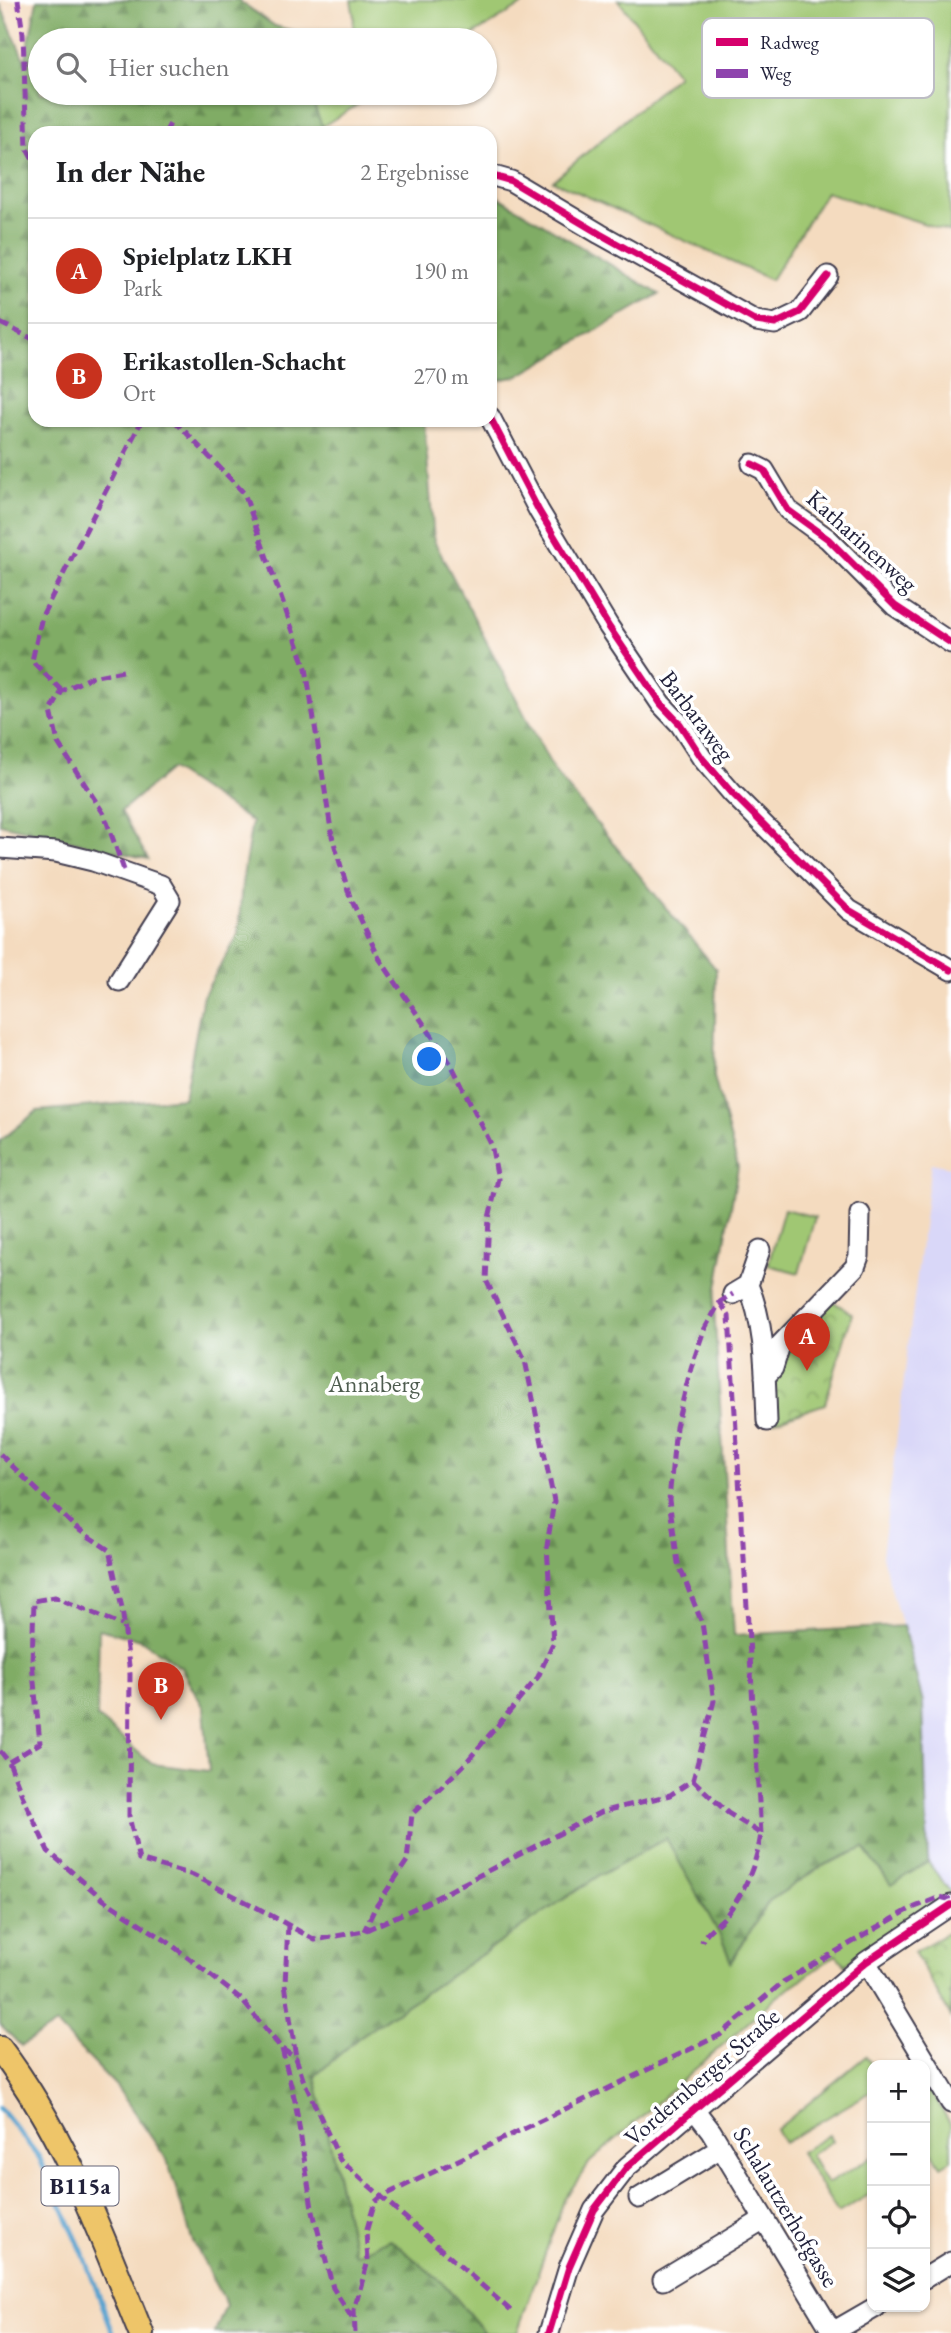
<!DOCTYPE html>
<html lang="de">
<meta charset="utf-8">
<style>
body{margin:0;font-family:"EB Garamond",serif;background:#f6f6f6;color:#202124}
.controls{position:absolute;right:21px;bottom:21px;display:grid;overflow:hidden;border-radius:14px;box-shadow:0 2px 5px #0004}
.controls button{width:63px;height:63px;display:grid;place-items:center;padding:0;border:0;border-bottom:2px solid #e0e0e0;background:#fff;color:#202124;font:35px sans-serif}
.you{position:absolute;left:430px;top:1060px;width:24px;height:24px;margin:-18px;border:5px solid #fff;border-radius:50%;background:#1a73e8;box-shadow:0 0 0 10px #1a73e833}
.badge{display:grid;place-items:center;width:46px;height:46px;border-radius:50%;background:#c8321e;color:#fff;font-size:23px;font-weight:700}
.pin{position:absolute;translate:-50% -58px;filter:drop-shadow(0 2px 4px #0008)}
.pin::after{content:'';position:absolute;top:37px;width:24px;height:21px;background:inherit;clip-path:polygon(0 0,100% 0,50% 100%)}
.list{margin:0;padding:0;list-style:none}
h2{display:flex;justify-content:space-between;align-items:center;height:91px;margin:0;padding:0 28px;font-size:30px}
h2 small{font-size:23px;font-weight:400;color:#757577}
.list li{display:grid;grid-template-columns:46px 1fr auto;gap:21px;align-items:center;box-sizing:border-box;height:105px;padding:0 28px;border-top:2px solid #e0e0e0}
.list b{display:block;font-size:26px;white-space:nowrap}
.list p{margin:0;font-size:23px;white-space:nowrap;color:#757577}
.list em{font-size:23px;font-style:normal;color:#757577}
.icon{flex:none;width:38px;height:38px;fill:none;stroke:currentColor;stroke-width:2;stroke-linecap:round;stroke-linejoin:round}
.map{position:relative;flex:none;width:951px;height:2333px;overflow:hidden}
.search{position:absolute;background:#fff;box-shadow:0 2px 5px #0004;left:28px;top:28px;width:469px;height:77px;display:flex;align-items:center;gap:18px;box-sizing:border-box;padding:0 24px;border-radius:38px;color:#757577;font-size:26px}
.panel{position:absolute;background:#fff;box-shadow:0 2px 5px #0004;left:28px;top:126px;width:469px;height:301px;border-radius:21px}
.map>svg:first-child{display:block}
.built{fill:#d9d7f8}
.green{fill:#a0c773;stroke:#617457;stroke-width:2}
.forest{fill:url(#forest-firs);stroke:#516750;stroke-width:2;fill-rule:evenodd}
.park{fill:url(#park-crowns);stroke:#617457;stroke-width:2}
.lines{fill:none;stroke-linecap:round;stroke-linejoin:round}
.stream{stroke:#57a2cf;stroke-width:5}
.minor-casing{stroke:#423e4f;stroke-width:23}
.major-casing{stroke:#423e4f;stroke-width:28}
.minor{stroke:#fff;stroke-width:19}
.major{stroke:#eec569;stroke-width:24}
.quiet{stroke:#8e44ad;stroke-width:5;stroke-dasharray:10 5;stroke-linecap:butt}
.cycleway-casing{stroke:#fff;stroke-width:11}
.cycleway{stroke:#d6006c;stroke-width:7}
.labels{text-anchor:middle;stroke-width:7;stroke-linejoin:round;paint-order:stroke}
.shield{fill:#fff;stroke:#646476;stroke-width:2}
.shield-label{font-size:23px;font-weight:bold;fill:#22223b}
.street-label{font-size:24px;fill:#22223b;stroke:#fff}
.park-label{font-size:24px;fill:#4e5c4f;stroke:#fff}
.key{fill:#fff;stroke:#bdbdc4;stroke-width:2}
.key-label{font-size:19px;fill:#22223b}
</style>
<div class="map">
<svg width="951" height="2333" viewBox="0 0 951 2333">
<defs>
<pattern id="forest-firs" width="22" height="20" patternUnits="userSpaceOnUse" patternTransform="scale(1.75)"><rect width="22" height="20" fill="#80ac65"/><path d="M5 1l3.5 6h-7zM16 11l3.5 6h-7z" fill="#688c54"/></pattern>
<pattern id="park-crowns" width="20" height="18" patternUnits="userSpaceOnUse" patternTransform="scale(1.75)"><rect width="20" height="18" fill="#a0c773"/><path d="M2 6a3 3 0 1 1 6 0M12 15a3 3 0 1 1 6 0" fill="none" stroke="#82a160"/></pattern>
</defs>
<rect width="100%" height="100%" fill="#fff"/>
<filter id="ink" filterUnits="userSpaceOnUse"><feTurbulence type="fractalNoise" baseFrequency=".0143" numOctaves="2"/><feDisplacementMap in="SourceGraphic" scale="14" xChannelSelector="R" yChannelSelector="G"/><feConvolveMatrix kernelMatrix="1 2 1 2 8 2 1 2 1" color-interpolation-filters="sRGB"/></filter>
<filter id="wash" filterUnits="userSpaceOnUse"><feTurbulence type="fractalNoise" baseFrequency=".00686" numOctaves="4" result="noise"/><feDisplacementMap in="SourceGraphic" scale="28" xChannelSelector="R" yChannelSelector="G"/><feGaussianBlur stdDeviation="1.57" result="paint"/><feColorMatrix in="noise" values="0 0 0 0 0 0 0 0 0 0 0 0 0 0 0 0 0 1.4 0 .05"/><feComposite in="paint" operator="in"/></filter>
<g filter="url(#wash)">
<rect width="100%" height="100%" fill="#f4dbbf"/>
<path class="built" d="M 931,1163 L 951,1167 L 951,1893 L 928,1862 L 923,1702 L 882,1556 Z"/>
<path class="green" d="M 351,0 L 530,0 L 464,40 L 352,40 L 354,17 Z
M 618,0 L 951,0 L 950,232 L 826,192 L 771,280 L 553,181 L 678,75 Z
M 309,93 L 377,93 L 321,127 Z
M 784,1209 L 815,1217 L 799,1273 L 768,1265 Z
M 667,1838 L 721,1937 L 731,1961 L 769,1901 L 824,1865 L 864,1848 L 891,1884 L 928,1862 L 951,1893 L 886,1933 L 845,1965 L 836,1955 L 777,1997 L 590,2162 L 564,2200 L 517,2333 L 485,2333 L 445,2285 L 355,2255 L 315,2076 L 359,2037 L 592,1880 Z
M 866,2056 L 872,2066 L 872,2091 L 784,2143 L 776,2130 Z
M 926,2082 L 951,2125 L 951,2160 L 941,2166 L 930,2148 L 925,2151 Z
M 829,2135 L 832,2141 L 810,2155 L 827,2184 L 872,2157 L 872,2193 L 838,2213 L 800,2152 Z"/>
<path class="forest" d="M 37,0 L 240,0 L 241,2 L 275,26 L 327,40 L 40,40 L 40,93 L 309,93 L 325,133 L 35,133 L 35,420 L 424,420 L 434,541 L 554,771 L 716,969 L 714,1077 L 738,1167 L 714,1305 L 734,1635 L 903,1626 L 923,1702 L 928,1862 L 891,1885 L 864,1848 L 824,1865 L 769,1901 L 731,1962 L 721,1937 L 666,1838 L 592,1880 L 359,2037 L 315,2076 L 355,2255 L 390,2239 L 445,2285 L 485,2333 L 215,2333 L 226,2305 L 192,2239 L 167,2160 L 116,2086 L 56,2024 L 21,2046 L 0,2024 L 0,1141 L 37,1111 L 184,1098 L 203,996 L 238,935 L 242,883 L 252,822 L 171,769 L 121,811 L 148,859 L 0,824 L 0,4 L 25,62 ZM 99,1629 L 141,1640 L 181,1668 L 204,1708 L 209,1771 L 152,1764 L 97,1717 Z
M 490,192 L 659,294 L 518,376 L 490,382 Z"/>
<path class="park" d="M 831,1300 L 852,1314 L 825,1404 L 773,1422 L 771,1394 L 786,1348 Z
M 951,1931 L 951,2017 L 914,1952 Z"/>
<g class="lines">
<path class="stream" d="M 0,2108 L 39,2157 L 83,2253 L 113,2333"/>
</g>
</g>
<g filter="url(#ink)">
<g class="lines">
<g class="minor-casing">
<path id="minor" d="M 490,175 L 511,181 L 600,234 L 756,321 L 775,324 L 800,312 L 828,276
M 490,417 L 539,511 L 609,627 L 661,704 L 680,724 L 702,758 L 732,793 L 849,910 L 951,970
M 752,464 L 764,470 L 788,510 L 828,539 L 895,606 L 951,643
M 0,848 L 56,852 L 93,861 L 161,885 L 170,900 L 119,981
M 748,1285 C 766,1326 765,1376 767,1421
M 733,1294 L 748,1285 L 760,1250
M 765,1377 L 773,1368 L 780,1345 L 855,1267 L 859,1256 L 860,1214
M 866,1962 L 951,2103
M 694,2109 L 711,2131 L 833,2333
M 639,2198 L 721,2148
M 925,2278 L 951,2262
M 663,2280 L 764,2219
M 549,2333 L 569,2267 L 594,2210 L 627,2167 L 866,1962 L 951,1905
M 831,2333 L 876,2307"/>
</g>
<g class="major-casing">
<path id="major" d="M 0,2049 C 65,2134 101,2235 141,2333"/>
</g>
<use href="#minor" class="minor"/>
<use href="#major" class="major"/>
<path class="quiet" d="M 18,0 L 23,34 L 27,149 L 35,164
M 165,133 L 171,122
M 0,323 L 35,340
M 174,420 L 244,493 L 306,668 L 332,836 L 350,897 L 379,958 L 451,1064 L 491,1144 L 498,1179 L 489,1218 L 486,1280 L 525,1360 L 554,1501 L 547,1546 L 553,1643 L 538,1677 L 515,1705 L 463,1766 L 412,1814 L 407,1861 L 375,1908 L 364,1931
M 123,671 L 91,677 L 62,691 L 51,711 L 58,743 L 104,814 L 124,870
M 62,691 L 32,661 L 42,616 L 142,420
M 720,1302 L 729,1316 L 761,1834
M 0,1454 L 76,1528 L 109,1550 L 122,1608 L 130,1674 L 129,1816 L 139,1860 L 193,1875 L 256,1907 L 315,1940 L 364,1931 L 424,1904 L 601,1812 L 670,1795 L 693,1780 L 714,1701 L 702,1623 L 678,1563 L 669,1500 L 676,1427 L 691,1368 L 704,1330 L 720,1302 L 733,1294
M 0,1751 L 9,1762 L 22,1795 L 48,1851 L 104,1900 L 168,1942 L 241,1999 L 282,2049 L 296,2058 L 303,2079 L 340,2160 L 511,2311
M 9,1762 L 40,1743 L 32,1662 L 34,1601 L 55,1597 L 122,1625
M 693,1780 L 728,1813 L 761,1834 C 757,1862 745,1891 727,1914 C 720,1924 705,1930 702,1942
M 288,1925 L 285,1984 L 296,2058
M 282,2049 L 295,2101 L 312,2208 L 333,2288 L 354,2321
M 355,2333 L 354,2310 L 368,2261 L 366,2232 L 375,2202 L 381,2197 L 720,2035 L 783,1982 L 910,1909 L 940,1897 L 951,1900"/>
<g class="cycleway-casing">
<path id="cycleway" d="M 490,175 L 511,181 L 600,234 L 756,321 L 775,324 L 800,312 L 828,276
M 490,417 L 539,511 L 609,627 L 661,704 L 680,724 L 702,758 L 732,793 L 849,910 L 951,970
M 752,464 L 764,470 L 788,510 L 828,539 L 895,606 L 951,643
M 549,2333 L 569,2267 L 594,2210 L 627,2167 L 866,1962 L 951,1905"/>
</g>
<use href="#cycleway" class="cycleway"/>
</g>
</g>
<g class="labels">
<rect class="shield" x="41.5" y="2166.5" width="77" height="39" rx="5"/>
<g class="shield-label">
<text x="80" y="2194">B115a</text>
</g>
<g class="street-label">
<text transform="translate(862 541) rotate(42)" y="8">Katharinenweg</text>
<text transform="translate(697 716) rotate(53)" y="8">Barbaraweg</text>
<text transform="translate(702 2077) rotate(-41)" y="8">Vordernberger Straße</text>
<text transform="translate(786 2207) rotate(59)" y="8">Schalautzerhofgasse</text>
</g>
<g class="park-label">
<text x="374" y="1392">Annaberg</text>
</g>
</g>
<rect x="702" y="18" width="232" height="80" rx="10" class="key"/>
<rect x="716" y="38" width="32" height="8" fill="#d6006c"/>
<rect x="716" y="69" width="32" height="9" fill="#8e44ad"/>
<g class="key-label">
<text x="760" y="49">Radweg</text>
<text x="760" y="80">Weg</text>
</g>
</svg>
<div class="controls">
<button>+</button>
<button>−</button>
<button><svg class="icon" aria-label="locate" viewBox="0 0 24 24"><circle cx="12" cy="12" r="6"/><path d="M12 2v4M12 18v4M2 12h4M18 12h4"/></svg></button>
<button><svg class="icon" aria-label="layers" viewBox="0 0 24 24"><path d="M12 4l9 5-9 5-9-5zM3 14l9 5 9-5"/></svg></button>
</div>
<div class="you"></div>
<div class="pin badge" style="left:807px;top:1371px">A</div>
<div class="pin badge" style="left:161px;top:1720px">B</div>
<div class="search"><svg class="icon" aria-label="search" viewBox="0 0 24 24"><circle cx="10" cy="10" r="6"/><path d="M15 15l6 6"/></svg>Hier suchen</div>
<section class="panel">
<h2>In der Nähe<small>2 Ergebnisse</small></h2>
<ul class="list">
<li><span class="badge">A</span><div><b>Spielplatz LKH</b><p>Park</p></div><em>190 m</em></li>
<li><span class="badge">B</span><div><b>Erikastollen-Schacht</b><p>Ort</p></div><em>270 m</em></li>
</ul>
</section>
</div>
